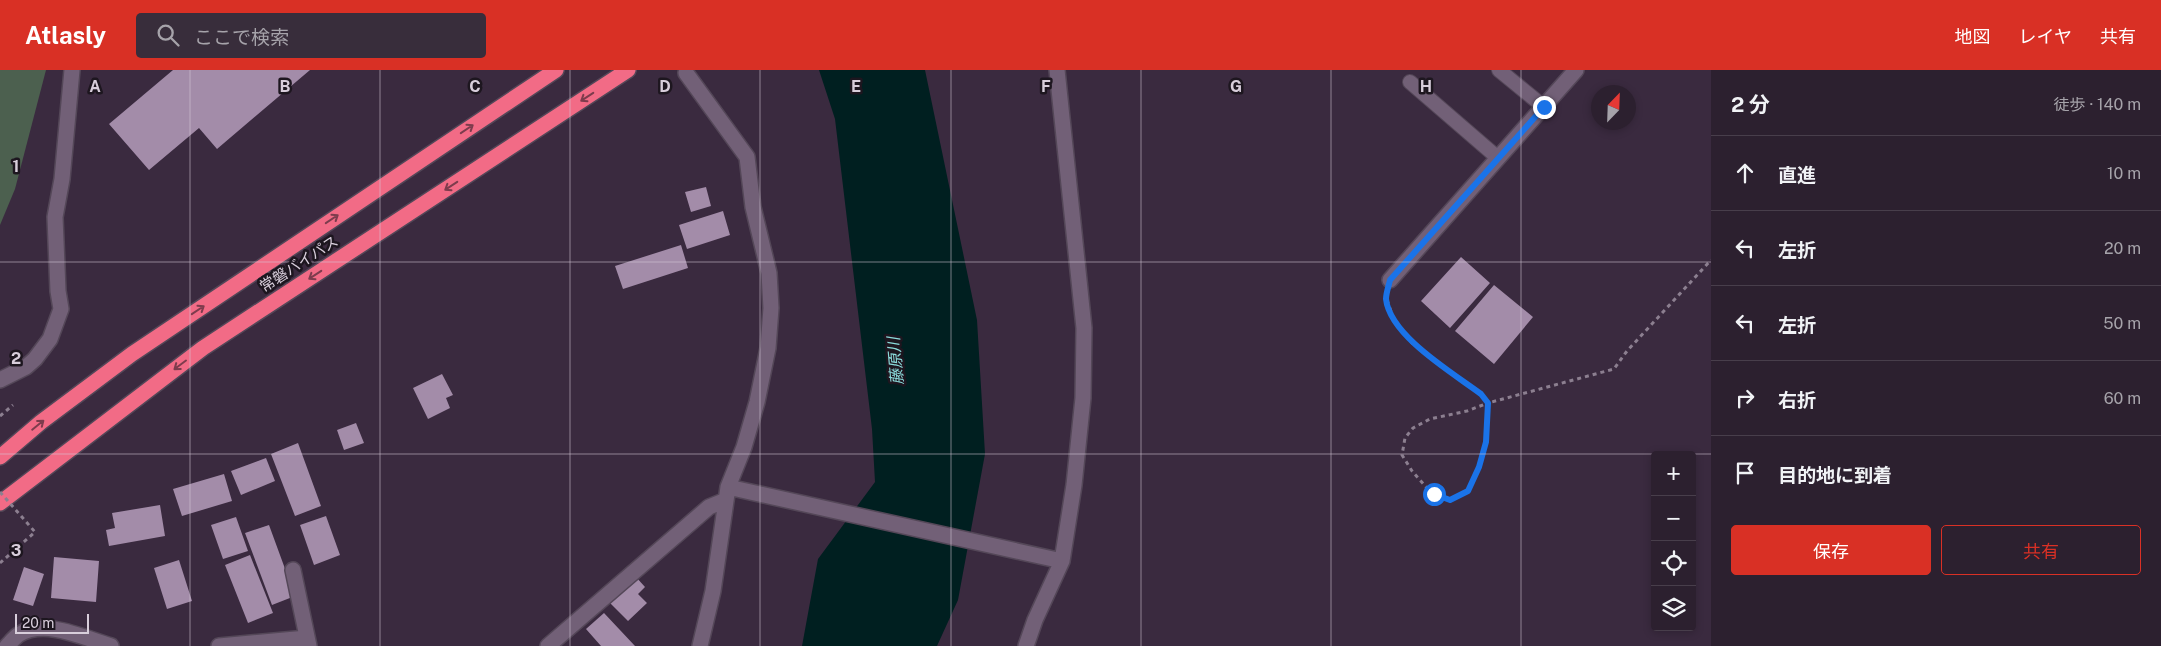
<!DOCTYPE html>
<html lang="ja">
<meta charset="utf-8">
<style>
body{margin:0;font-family:"Public Sans","Noto Sans JP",sans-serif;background:#382d3b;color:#f1f3f6}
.controls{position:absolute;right:15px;bottom:15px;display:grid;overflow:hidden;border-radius:5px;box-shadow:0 2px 8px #0003}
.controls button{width:45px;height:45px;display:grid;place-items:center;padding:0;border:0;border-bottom:1px solid #483e4b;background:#2c202f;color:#f1f3f6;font:25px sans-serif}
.compass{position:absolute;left:1591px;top:15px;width:45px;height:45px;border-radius:50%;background:#2c202f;box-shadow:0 2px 8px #0003;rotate:23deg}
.scale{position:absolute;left:15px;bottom:12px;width:74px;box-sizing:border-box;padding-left:5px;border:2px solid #d8cedb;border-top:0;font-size:14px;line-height:18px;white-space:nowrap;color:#d8cedb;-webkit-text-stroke:4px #1d161f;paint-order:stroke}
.stop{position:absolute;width:15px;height:15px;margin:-11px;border:4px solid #1a73e8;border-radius:50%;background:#fff}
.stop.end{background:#1a73e8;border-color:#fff;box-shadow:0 1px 5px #0008}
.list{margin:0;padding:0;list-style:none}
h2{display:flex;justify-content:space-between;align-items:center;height:65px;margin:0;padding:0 20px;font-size:21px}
h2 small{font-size:16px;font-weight:400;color:#a6a3aa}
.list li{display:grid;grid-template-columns:32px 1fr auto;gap:15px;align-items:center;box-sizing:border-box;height:75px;padding:0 20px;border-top:1px solid #483e4b}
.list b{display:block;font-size:19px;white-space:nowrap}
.list em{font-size:16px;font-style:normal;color:#a6a3aa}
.actions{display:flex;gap:10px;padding:15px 20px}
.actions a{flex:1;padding:11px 0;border:1px solid #d93025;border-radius:5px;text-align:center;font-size:18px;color:#d93025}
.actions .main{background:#d93025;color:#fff}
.icon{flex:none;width:28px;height:28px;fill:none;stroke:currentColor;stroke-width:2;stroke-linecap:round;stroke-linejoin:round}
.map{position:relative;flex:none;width:1711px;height:576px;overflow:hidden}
header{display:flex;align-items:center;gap:30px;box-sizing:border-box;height:70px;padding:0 25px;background:#d93025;color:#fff}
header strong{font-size:24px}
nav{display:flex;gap:28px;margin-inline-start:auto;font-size:18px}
.search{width:350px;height:45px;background:#382d3b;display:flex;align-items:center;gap:12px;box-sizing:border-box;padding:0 18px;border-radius:5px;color:#a6a3aa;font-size:19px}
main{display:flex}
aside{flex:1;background:#2c202f}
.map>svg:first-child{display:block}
.green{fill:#4c604f}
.water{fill:#001f20}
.building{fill:#a38ca9}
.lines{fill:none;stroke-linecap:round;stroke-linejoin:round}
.lane-casing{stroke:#544758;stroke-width:16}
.street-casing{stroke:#544758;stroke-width:18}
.highway-casing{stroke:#544758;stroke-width:18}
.path{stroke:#8c7f90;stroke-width:3;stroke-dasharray:4 4;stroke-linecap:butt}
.lane{stroke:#726077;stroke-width:14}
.street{stroke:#726077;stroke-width:15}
.highway{stroke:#f26b86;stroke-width:15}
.path-bridge{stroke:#8c7f90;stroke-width:3;stroke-dasharray:4 4;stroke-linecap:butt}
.oneway{stroke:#7d3c4d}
.route{stroke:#1a73e8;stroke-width:6}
.grid{fill:none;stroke:#d8cedb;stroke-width:1;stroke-opacity:0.55}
.labels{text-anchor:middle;stroke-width:5;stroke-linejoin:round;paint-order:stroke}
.street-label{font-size:15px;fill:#d8cedb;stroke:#1d161f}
.water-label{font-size:16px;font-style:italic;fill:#8bdbdb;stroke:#1d161f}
.grid-label{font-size:16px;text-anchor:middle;font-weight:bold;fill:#d8cedb;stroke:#1d161f;stroke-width:5;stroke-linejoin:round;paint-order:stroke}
</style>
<header>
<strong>Atlasly</strong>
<div class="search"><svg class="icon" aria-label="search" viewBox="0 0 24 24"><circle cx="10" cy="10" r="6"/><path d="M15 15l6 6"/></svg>ここで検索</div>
<nav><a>地図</a><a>レイヤ</a><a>共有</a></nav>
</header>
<main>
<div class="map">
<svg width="1711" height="576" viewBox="0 0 1711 576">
<rect width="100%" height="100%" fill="#3a2a3f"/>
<path class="green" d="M 0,0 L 46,0 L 15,119 L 0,155 Z"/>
<path class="water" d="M 819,0 L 925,0 L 977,250 L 985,384 L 958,530 L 937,576 L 802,576 L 818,489 L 875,412 L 872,359 L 835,49 Z"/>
<path class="building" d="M 173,0 L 310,0 L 217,79 L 199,58 L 149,100 L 109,54 Z
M 706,117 L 711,136 L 691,142 L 685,122 Z
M 723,141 L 730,165 L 687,179 L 679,155 Z
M 681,175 L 688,198 L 623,219 L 615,196 Z
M 1461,187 L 1490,213 L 1450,258 L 1421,231 Z
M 1494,215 L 1533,247 L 1494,294 L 1455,261 Z
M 442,304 L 453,325 L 446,328 L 450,338 L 428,349 L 413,318 Z
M 356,353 L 364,373 L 344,380 L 337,360 Z
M 298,373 L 321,436 L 295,446 L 271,384 Z
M 266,388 L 275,411 L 241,425 L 231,401 Z
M 224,404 L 232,431 L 182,446 L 173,419 Z
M 160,435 L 165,466 L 109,476 L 106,460 L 115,458 L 112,443 Z
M 326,446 L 340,485 L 314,495 L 300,455 Z
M 236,447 L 248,481 L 223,489 L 211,455 Z
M 269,455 L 295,526 L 272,535 L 245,463 Z
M 250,485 L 273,543 L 248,553 L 225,495 Z
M 54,487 L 99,491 L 96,532 L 51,528 Z
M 179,490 L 192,531 L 167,539 L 154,498 Z
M 24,497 L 44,504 L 33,536 L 13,530 Z
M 636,507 L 645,517 L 638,524 L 647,533 L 628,551 L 609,532 Z
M 604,543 L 635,576 L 601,576 L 586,559 Z"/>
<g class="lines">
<g class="lane-casing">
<path id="lane" d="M 1499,0 L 1544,37
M 1410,12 L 1498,88"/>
</g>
<g class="street-casing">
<path id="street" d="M 686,3 L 747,87 L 753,137 L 769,203 L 771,238 L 768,278 L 757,332 L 744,377 L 728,417 L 713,521 L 700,576
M 1390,210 L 1576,0
M 0,310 L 26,297 L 35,289 L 50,269 L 61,239 L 58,221 L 55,147 L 62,109 L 72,0
M 728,417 L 1062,491
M 293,500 L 309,576
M 7,576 C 10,573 14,568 18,565 C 45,548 84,568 111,576
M 219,576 L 307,568
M 548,576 L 709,437 L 726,430
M 1026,576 L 1035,550 L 1062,491 L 1074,415 L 1083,328 L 1084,258 L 1057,0"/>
</g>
<g class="highway-casing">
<path id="highway" d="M 0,387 L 41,352 L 132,284 L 556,0
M 0,433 L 203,278 L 628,0"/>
</g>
<path class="path" d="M 1387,230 L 1394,250 L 1412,273 L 1481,324 L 1488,333 L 1614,299 L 1627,281 L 1711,190
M 1488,333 L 1486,372 L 1479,397 L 1467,421 L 1450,430 L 1433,425 L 1412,401 L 1402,385 L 1405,368 L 1413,358 L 1430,349 L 1467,341 Z
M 0,346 L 13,335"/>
<use href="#lane" class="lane"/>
<use href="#street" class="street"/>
<use href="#highway" class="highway"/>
<path class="path-bridge" d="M 0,422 L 35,462 L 0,493"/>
</g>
<defs><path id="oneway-shaft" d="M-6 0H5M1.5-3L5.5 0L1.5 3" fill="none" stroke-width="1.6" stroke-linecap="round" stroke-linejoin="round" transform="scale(1.25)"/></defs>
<g class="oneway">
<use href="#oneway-shaft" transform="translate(587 27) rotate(147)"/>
<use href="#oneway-shaft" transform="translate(467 59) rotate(-34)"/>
<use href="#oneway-shaft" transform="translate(451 116) rotate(147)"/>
<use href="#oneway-shaft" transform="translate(332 149) rotate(-34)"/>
<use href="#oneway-shaft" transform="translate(315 205) rotate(147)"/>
<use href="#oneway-shaft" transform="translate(198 240) rotate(-34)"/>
<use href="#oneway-shaft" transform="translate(180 295) rotate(143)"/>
<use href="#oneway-shaft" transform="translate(38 355) rotate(-39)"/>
</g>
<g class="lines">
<path class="route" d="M 1434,424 L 1450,430 L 1468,421 L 1479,397 L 1486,372 L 1488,333 L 1481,324 C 1453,303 1390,266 1386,229 C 1386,223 1389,215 1390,210 L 1544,37"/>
</g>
<path class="grid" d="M 190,0 L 190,576M 380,0 L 380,576M 570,0 L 570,576M 760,0 L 760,576M 951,0 L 951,576M 1141,0 L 1141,576M 1331,0 L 1331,576M 1521,0 L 1521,576M 0,192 L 1711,192M 0,384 L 1711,384"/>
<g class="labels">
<g class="street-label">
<text transform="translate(299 194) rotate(-33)" y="5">常磐バイパス</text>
</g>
<g class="water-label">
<text transform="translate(895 291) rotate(-95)" y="6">藤原川</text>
</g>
</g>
<g class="grid-label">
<text x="95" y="22">A</text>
<text x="285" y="22">B</text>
<text x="475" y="22">C</text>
<text x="665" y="22">D</text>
<text x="856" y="22">E</text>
<text x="1046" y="22">F</text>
<text x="1236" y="22">G</text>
<text x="1426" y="22">H</text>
<text x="16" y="102">1</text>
<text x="16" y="294">2</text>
<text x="16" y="486">3</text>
</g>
</svg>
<div class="controls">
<button>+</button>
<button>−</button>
<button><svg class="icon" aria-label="locate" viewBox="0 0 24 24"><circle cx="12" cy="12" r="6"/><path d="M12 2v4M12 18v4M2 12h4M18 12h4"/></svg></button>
<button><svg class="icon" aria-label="layers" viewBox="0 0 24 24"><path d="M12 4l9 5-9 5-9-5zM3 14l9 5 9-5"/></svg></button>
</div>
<svg class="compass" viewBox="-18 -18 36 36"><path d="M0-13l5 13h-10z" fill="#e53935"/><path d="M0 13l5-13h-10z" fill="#a6a3aa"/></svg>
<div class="scale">20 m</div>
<div class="stop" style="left:1434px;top:424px"></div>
<div class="stop end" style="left:1544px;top:37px"></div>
</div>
<aside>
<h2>2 分<small>徒歩 · 140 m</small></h2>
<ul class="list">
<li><svg class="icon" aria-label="ahead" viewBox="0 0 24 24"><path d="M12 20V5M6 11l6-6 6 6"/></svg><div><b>直進</b></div><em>10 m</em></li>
<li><svg class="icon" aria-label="left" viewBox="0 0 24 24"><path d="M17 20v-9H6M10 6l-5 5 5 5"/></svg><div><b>左折</b></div><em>20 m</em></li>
<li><svg class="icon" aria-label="left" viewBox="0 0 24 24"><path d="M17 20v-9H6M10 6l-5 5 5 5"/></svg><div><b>左折</b></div><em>50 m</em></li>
<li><svg class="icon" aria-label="right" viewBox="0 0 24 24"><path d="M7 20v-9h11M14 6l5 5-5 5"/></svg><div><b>右折</b></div><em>60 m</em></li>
<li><svg class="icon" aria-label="arrive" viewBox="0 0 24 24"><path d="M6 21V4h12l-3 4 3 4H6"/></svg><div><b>目的地に到着</b></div></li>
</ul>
<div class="actions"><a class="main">保存</a><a>共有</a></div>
</aside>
</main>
